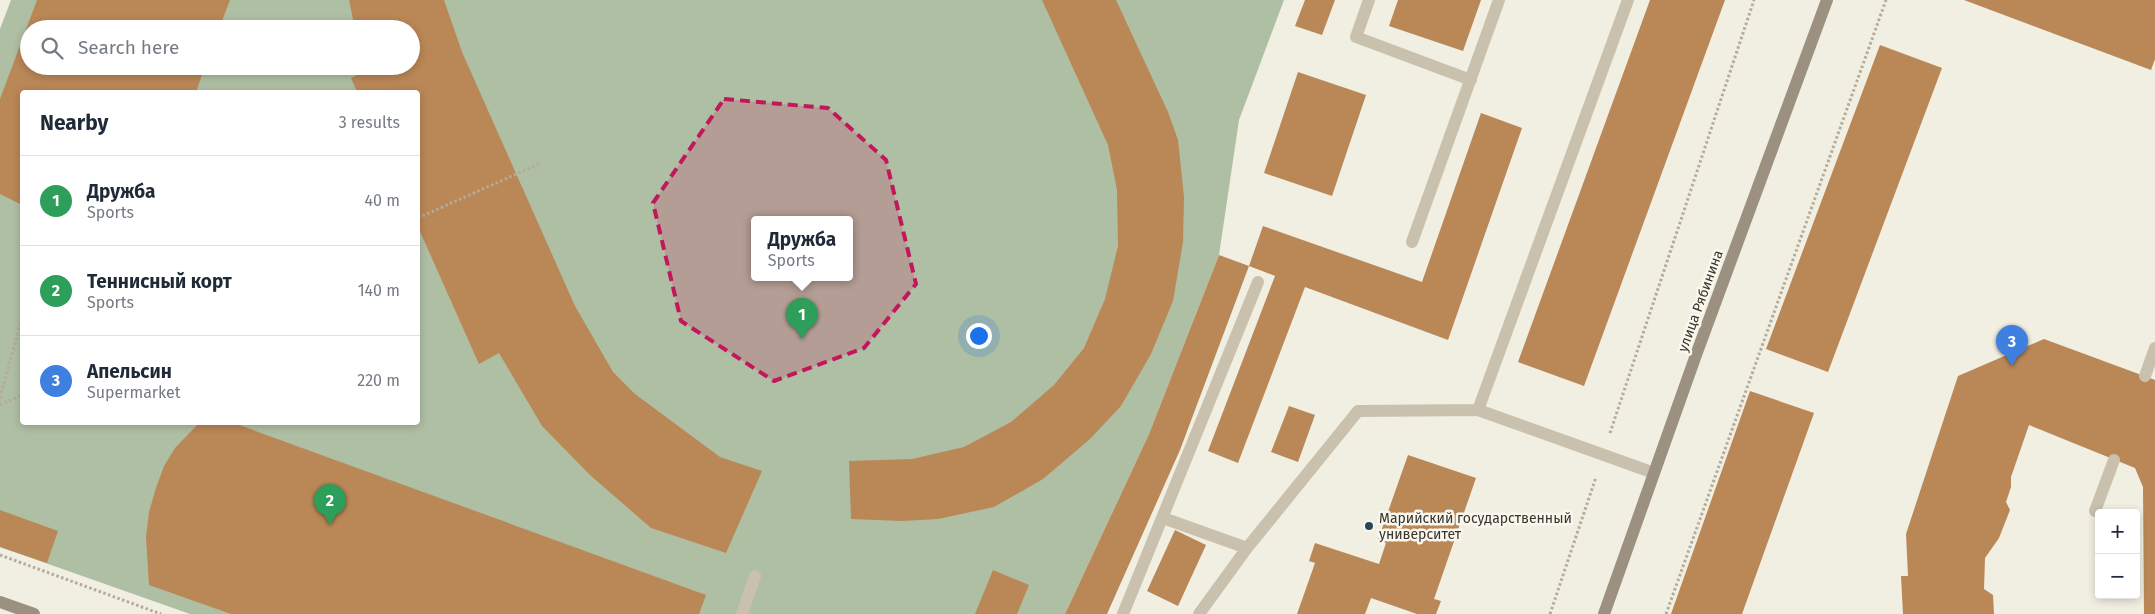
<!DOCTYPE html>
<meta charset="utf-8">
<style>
body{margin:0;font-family:"Fira Sans",sans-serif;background:#f6f6f7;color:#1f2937}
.controls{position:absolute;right:15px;bottom:15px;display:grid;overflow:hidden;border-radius:5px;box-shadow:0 2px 8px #0003}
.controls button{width:45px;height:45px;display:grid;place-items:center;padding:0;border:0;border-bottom:1px solid #e0e1e3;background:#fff;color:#1f2937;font:25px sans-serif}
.you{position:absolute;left:978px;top:335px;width:18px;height:18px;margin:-12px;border:4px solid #fff;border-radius:50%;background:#1a73e8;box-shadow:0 0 0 8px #1a73e833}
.badge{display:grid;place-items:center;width:32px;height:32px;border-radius:50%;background:#0b8043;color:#fff;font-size:16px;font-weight:700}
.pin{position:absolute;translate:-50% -41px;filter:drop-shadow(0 1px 2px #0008)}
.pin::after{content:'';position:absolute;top:26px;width:18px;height:15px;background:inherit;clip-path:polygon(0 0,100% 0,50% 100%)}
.popup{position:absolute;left:751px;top:216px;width:102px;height:65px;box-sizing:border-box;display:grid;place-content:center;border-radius:5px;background:#fff;filter:drop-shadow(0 1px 4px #0005);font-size:16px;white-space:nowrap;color:#747a83}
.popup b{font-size:19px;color:#1f2937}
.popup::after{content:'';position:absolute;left:50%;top:100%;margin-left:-10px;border:10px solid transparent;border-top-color:#fff}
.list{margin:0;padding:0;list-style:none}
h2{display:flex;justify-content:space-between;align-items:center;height:65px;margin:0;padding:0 20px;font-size:21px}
h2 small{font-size:16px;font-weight:400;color:#747a83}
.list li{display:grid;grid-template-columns:32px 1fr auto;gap:15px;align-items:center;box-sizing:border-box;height:90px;padding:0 20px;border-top:1px solid #e0e1e3}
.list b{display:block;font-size:19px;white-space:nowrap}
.list p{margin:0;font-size:16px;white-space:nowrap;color:#747a83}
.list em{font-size:16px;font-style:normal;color:#747a83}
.icon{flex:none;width:28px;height:28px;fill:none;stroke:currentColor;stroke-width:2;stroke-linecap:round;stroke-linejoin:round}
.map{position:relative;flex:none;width:2155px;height:614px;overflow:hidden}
.search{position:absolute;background:#fff;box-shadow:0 2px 8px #0003;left:20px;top:20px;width:400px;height:55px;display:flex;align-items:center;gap:12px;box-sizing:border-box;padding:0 18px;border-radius:28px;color:#747a83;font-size:19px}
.panel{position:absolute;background:#fff;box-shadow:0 2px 8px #0003;left:20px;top:90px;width:400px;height:335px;border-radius:5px}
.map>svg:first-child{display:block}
.green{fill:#afbfa3;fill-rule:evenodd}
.building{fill:#ba8757}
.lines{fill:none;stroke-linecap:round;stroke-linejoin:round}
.path{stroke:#b4ab99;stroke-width:3;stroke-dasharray:2.5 2.5;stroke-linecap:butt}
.lane{stroke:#c9c1ae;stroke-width:12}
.secondary{stroke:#9c9180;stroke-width:12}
.marked{fill:#c2185b;fill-opacity:0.2;stroke:#c2185b;stroke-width:4;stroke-dasharray:10 6;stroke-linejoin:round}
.poi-dot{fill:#254756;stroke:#f9f7ee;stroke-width:2}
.labels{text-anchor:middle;stroke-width:5;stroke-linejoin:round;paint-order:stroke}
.street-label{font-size:14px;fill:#38332c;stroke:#f9f7ee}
.poi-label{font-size:14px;fill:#38332c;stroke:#f9f7ee;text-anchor:start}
</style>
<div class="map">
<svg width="2155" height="614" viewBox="0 0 2155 614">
<rect width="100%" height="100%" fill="#f1eee2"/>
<path class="green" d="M 11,0 L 1284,0 L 1239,120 L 1219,255 L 1149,434 L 1065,614 L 190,614 L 0,547 L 0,29 ZM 29,29 L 411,29 L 411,66 L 29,66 ZM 22,92 L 418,92 L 418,422 L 22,422 ZM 754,220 L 850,220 L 850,278 L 754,278 Z"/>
<path class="building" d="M 37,0 L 230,0 L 219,29 L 29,29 L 29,66 L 205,66 L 196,92 L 22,92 L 22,205 L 0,194 L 0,99 Z
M 349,0 L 444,0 L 462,52 L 575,306 L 613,372 L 635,394 L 720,457 L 762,471 L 726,553 L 651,528 L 590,475 L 542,426 L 499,353 L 479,364 L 418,227 L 418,92 L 357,92 L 351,78 L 365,71 L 364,66 L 411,66 L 411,29 L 355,29 Z
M 1042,0 L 1116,0 L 1168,112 L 1178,140 L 1184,197 L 1183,242 L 1173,301 L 1151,354 L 1121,406 L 1090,439 L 1043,479 L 994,507 L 938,519 L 902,521 L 851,519 L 849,461 L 912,459 L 964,447 L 1011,422 L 1054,385 L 1084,348 L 1105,299 L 1118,246 L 1117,190 L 1108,145 Z
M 1305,0 L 1335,0 L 1322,35 L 1295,26 Z
M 1398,0 L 1481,0 L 1463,51 L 1389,26 Z
M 1650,0 L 1725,0 L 1584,386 L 1518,362 Z
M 1964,0 L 2155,0 L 2155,59 L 2151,70 Z
M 1880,45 L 1942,68 L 1828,372 L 1766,349 Z
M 1298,72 L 1366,95 L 1332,196 L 1264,173 Z
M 1481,113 L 1522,128 L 1448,340 L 1305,287 L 1238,463 L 1208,451 L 1275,276 L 1249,266 L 1263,226 L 1422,282 Z
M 1219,255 L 1249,266 L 1180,450 L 1107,614 L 1065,614 L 1149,434 Z
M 2044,339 L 2155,380 L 2155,614 L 2144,614 L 2143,487 L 2135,468 L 2029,425 L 2011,477 L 2011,487 L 2006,502 L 2010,510 L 1999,538 L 1985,558 L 1984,589 L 1993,595 L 1994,614 L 1903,614 L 1901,576 L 1908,576 L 1906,534 L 1958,376 Z
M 1750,391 L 1814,413 L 1742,614 L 1671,614 Z
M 1289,406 L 1315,415 L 1298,462 L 1271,452 Z
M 200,422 L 231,422 L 706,595 L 699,614 L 231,614 L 149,585 L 146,537 L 149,512 L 156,488 L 164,466 L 175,448 Z
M 1408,455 L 1476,478 L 1434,599 L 1441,601 L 1436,614 L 1417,614 L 1371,598 L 1365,614 L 1297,614 L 1315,563 L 1309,561 L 1315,543 L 1379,564 L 1386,543 L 1378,540 Z
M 0,510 L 58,531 L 47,563 L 0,547 Z
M 1175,530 L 1206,545 L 1178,606 L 1147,591 Z
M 993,570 L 1029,585 L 1017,614 L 975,614 Z"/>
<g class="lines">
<path class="path" d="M 418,218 L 541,163
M 0,398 L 22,317
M 0,405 L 22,395
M 1610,433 L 1754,0
M 0,555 L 161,614
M 1550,614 L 1596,477
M 1666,614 L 1886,0"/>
<path class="lane" d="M 1369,0 L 1356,37 L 1471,80
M 1412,242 L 1499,0
M 2145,376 L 2155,348
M 1478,410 L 1628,0
M 2095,511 L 2114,460
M 1163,518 L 1247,548
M 742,614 L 755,576
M 1123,614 L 1258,282
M 1199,614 L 1247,548 L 1358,411 L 1478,410 L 1654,473"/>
<path class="secondary" d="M 0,602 L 34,614
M 1604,614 L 1696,355 L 1827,0"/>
</g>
<path class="marked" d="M 724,99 L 828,108 L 886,160 L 916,284 L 864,348 L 774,381 L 681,321 L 653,203 Z"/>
<circle class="poi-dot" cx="1369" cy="526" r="5"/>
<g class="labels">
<g class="street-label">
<text transform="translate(1700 301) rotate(-70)" y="5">улица Рябинина</text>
</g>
<g class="poi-label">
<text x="1379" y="523">Марийский государственный<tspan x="1379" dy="16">университет</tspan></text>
</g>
</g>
</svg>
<div class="controls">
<button>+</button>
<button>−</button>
</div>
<div class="you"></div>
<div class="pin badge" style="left:802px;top:339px;background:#2e9e5b">1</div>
<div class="popup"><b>Дружба</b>Sports</div>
<div class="pin badge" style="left:330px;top:525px;background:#2e9e5b">2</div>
<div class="pin badge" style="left:2012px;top:366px;background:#3f7fe0">3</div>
<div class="search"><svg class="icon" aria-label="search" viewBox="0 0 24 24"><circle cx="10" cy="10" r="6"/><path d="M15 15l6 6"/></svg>Search here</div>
<section class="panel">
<h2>Nearby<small>3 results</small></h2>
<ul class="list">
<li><span class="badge" style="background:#2e9e5b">1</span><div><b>Дружба</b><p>Sports</p></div><em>40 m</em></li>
<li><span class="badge" style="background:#2e9e5b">2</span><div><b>Теннисный корт</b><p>Sports</p></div><em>140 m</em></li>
<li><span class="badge" style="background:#3f7fe0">3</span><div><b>Апельсин</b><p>Supermarket</p></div><em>220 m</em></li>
</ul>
</section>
</div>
